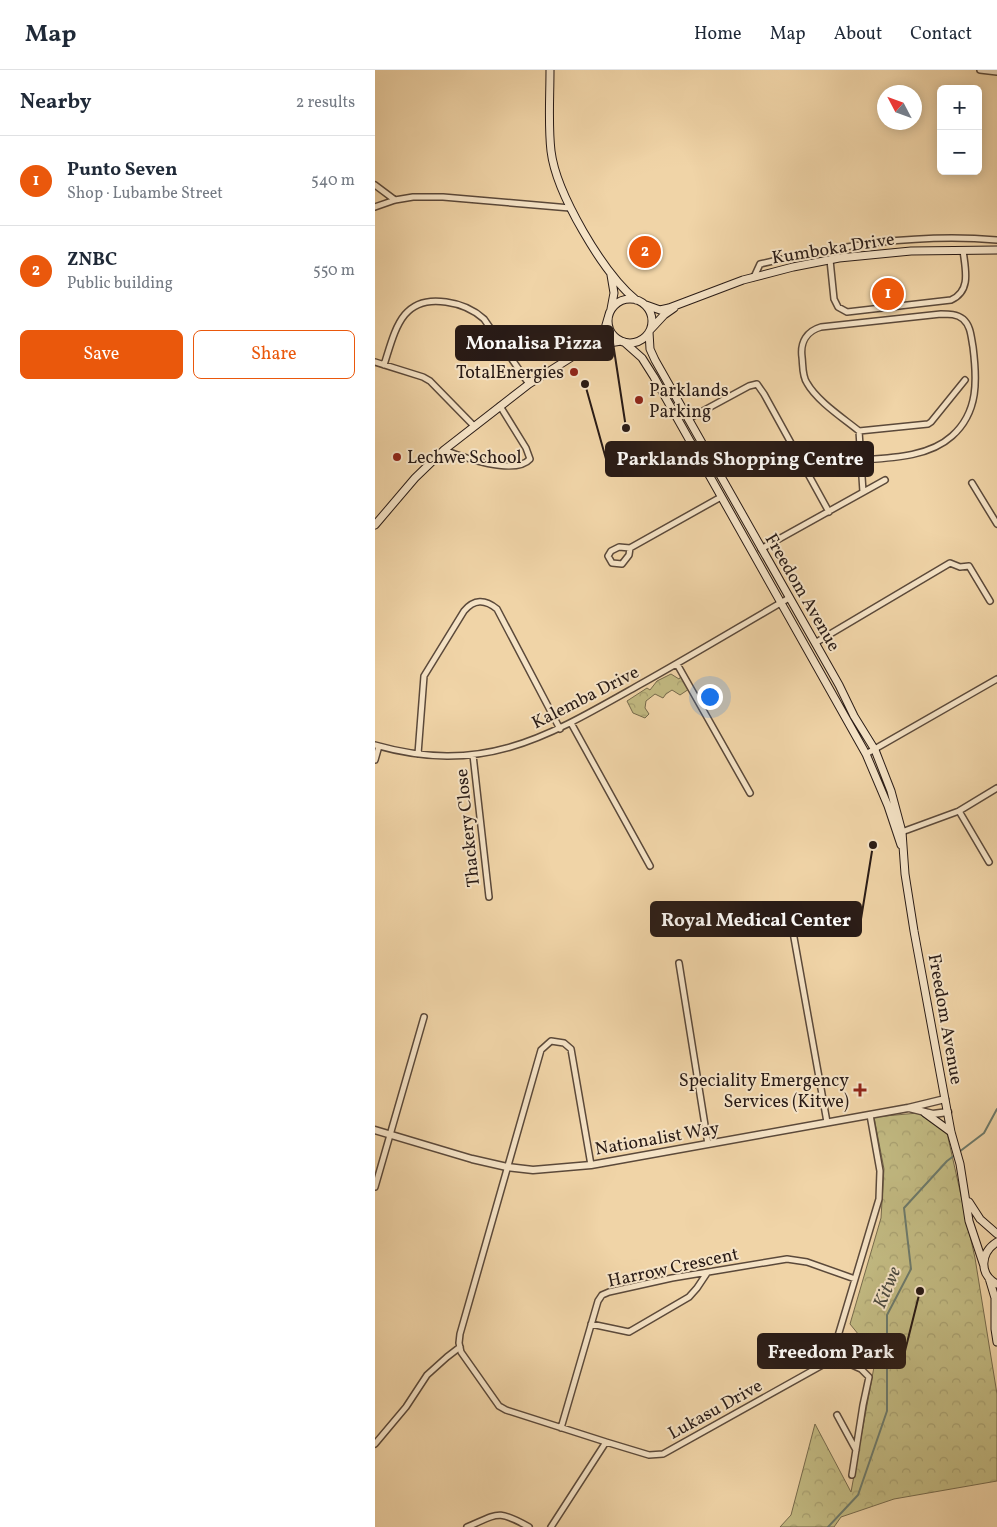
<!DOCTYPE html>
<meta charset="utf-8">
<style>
body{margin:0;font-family:Vollkorn,serif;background:#f2f2f3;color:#1f2937}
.controls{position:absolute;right:15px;top:15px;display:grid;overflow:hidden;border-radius:8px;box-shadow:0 2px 12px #0003}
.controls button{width:45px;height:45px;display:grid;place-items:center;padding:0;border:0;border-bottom:1px solid #e0e1e3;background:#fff;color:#1f2937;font:25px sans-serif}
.compass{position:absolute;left:502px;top:15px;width:45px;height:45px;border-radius:50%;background:#fff;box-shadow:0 2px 12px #0003;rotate:311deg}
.you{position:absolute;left:334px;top:626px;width:18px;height:18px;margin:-12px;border:4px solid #fff;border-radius:50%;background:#1a73e8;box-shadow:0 0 0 8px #1a73e833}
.badge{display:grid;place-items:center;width:32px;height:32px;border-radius:50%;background:#ea580c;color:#fff;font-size:16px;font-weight:700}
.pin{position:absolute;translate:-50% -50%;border:2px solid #fff;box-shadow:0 1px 5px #0006}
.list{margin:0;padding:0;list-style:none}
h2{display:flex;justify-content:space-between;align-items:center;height:65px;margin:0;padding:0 20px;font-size:21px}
h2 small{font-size:16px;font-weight:400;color:#747a83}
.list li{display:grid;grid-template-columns:32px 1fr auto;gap:15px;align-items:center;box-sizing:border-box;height:90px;padding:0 20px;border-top:1px solid #e0e1e3}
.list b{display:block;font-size:19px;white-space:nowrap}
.list p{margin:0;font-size:16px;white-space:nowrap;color:#747a83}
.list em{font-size:16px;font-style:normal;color:#747a83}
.actions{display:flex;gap:10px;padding:15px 20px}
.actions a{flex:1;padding:11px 0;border:1px solid #ea580c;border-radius:8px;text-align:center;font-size:18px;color:#ea580c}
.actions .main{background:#ea580c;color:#fff}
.map{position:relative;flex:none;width:622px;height:1457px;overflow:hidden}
header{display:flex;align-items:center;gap:30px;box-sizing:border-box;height:70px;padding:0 25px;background:#fff;border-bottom:1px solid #e0e1e3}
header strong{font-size:24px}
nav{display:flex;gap:28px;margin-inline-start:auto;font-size:18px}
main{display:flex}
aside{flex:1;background:#fff}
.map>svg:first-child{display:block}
.forest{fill:url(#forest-crowns);stroke:#766a4c}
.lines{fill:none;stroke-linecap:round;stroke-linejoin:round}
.stream{stroke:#6d7a6b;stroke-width:2}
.minor-casing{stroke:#5b493a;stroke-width:8}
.tertiary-casing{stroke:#5b493a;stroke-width:9}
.secondary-casing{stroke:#291b16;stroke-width:9}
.minor{stroke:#f5e3c6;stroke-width:5}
.tertiary{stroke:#f5e3c6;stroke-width:6}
.secondary{stroke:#f5e3c6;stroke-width:7}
.poi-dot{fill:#8f2418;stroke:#f5e3c6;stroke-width:2}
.labels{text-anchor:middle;stroke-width:4;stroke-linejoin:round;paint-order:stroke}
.street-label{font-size:18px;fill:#291b16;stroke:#f5e3c6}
.poi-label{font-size:18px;fill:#291b16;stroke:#f5e3c6;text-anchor:end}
.water-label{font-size:19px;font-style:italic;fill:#4b4a40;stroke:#f5e3c6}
.leader{fill:none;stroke:#291b16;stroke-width:2}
.callout-dot{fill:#291b16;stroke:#f5e3c6;stroke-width:2}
.callout{fill:#291b16;stroke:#291b16;stroke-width:2}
.callout-label{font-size:19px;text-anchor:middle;font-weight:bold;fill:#fff}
</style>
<header>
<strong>Map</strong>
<nav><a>Home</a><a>Map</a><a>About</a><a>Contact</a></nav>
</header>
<main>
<aside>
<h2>Nearby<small>2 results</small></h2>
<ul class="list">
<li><span class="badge">1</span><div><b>Punto Seven</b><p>Shop · Lubambe Street</p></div><em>540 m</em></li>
<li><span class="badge">2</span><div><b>ZNBC</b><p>Public building</p></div><em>550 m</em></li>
</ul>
<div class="actions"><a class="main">Save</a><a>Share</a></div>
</aside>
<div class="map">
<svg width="622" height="1457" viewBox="0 0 622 1457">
<defs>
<pattern id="forest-crowns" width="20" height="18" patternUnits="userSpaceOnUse" patternTransform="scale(1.25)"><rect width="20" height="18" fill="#c2ba82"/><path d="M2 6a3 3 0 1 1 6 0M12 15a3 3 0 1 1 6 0" fill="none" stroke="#a79f70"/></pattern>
</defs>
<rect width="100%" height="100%" fill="#f0d4a7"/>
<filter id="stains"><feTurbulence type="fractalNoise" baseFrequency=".004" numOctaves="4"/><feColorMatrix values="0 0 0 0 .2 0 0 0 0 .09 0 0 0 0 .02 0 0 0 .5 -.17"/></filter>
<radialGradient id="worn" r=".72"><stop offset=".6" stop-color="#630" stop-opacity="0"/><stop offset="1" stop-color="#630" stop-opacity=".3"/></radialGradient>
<path class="forest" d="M 296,604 L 304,609 L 307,605 L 314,619 L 305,625 L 297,620 L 291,624 L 288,628 L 280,624 L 271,631 L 270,638 L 274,644 L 270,648 L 258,643 L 252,631 L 272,618 L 275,620 L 282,611 Z
M 543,1043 L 572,1063 L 600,1188 L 622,1324 L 622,1411 L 519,1429 L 466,1447 L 459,1457 L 405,1457 L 416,1445 L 440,1354 L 476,1422 L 501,1286 L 475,1254 L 506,1148 L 509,1099 L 499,1047 Z"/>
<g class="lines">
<path class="stream" d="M 584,1082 L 609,1063 L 622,1039
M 453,1457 L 483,1425 L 512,1341 L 512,1245 L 536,1199 L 529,1138 L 572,1091 L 580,1085"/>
<g class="minor-casing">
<path id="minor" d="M 605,0 L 622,2
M 0,115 L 20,130
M 0,137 L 20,130 L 38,127 L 68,127 L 195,138
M 455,190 L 459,229 L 463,237 L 472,242 L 576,230 C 597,221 590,198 588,180
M 379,207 L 385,194 C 463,176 541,163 622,170
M 0,292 L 48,307 L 55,311 L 99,356
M 9,295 C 20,261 26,225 71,232 C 86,234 98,239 109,249 L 154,314
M 313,349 L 374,316 L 382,314 L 389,324 L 454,442
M 484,361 L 488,422
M 69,380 C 87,387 140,406 155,389 L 151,378 L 125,336
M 486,390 C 516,388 554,387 577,366 C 604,342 602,309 598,277 C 596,267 596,256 588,249 C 582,244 574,244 566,244 L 446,257 C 432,261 425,272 427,287 C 428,295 427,306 432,313 C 442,331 468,348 484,361 L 553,354 L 556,352 L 590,310
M 597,413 L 622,454
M 244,477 L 255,478 L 254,485 L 247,494 L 237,493 L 233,486 L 236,481 Z
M 255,478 L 346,427
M 386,479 L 510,410
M 440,573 L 575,493 L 585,497 L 594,496 L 615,531
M 302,594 L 375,723
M 196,653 L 275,796
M 0,675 C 109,706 172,667 264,615 C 314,587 364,557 414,528
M 43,684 L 49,606 L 89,541 C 99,529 110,529 122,539 L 185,659
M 491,684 L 622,609
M 98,685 L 114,827
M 0,690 L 4,676
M 584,741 L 614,792
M 524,763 L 584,741 L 622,718
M 418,862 L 452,1052
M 304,893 L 333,1074
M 216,1095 L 196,979 L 189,973 L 176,971 L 166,980 L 85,1264 L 84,1273 L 86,1282 L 124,1336 L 131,1340 L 231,1372
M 0,1117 L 49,947
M 216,1254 L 254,1262 L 314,1227 L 322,1218 L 332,1203
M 457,1286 L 486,1299 L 494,1307 L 488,1335 L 477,1405
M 462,1345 L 481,1380
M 186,1358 L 223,1231 L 227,1225 L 234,1222 L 297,1208 L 412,1189 L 432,1192 L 480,1209
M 0,1374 L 31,1337 L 52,1305 L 72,1287 L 85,1277
M 92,1457 C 123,1444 122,1439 154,1457
M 176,1457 L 231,1372 L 274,1385 L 288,1384 L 451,1293 L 457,1286 L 504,1129 L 505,1101 L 495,1045"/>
</g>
<g class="tertiary-casing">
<path id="tertiary" d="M 534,1038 L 558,1044 L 573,1042
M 0,1060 L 97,1089 L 132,1097 L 158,1100 L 216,1095 L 533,1038 L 570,1029"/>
</g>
<g class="secondary-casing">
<path id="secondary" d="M 175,0 C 175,27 173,55 176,81 C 181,123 228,203 261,230
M233 251a22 22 0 1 1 44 0a22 22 0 1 1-44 0Z
M 271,235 L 285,240 L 294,238 L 368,210 L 418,197 L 464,188 L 536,181 L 622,180
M 236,239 L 239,223 L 236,205
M 276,259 L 289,245 L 299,238
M 274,262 L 275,279 L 280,290 L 464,615 L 479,646 L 500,680 L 516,721 L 527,762 L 530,804 L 539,861 L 576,1062 L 585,1094 L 594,1151 L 609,1196
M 249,272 L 267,288 L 279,307 L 491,684 L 513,736 L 526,775
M 217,276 L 246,271
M 0,455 L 40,408 L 69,380 L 154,314 L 219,273 L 229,262 L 233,248
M 550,1043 L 576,1062
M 594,1132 L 605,1149 L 622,1164
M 622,1172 C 606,1182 603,1204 622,1214
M 614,1208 L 620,1228 L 620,1259 L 622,1272"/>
</g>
<use href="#minor" class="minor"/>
<use href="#tertiary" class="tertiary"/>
<use href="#secondary" class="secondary"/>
</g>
<g class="poi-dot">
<circle cx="199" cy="302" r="5"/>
<circle cx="264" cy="330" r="5"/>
<circle cx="22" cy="387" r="5"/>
<path d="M482.5 1012.5h5v5h5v5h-5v5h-5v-5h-5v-5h5z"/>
</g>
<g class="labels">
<g class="street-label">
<text transform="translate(458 178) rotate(-9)" y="6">Kumboka Drive</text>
<text transform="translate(428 522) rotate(60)" y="6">Freedom Avenue</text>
<text transform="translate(210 627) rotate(-27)" y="6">Kalemba Drive</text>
<text transform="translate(92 758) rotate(-96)" y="6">Thackery Close</text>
<text transform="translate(571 949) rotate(80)" y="6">Freedom Avenue</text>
<text transform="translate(282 1068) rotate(-10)" y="6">Nationalist Way</text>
<text transform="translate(298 1197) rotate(-12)" y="6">Harrow Crescent</text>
<text transform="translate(340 1339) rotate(-29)" y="6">Lukasu Drive</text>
</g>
<g class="poi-label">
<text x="189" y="308">TotalEnergies</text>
<text x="274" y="326" text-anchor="start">Parklands<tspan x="274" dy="21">Parking</tspan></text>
<text x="32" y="393" text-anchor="start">Lechwe School</text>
<text x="474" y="1016">Speciality Emergency<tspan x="474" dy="21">Services (Kitwe)</tspan></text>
</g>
<g class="water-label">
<text transform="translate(511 1217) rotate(-67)" y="7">Kitwe</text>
</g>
</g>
<path class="leader" d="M251 358L238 273M210 314L231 389M498 775L486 849M545 1221L530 1281"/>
<g class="callout-dot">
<circle cx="251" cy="358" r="5"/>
<circle cx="210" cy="314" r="5"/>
<circle cx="498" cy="775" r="5"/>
<circle cx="545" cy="1221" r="5"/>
</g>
<g class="callout">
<rect x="81" y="256" width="157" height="34" rx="5"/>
<rect x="231" y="372" width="267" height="34" rx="5"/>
<rect x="276" y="832" width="210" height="34" rx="5"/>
<rect x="383" y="1264" width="147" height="34" rx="5"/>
</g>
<g class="callout-label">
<text x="159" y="279">Monalisa Pizza</text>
<text x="365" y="395">Parklands Shopping Centre</text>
<text x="381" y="856">Royal Medical Center</text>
<text x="456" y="1288">Freedom Park</text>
</g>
<rect width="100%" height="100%" filter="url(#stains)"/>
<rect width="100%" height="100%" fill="url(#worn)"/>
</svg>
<div class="controls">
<button>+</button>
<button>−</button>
</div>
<svg class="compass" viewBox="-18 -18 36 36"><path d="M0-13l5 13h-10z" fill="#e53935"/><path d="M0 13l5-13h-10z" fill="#747a83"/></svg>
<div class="you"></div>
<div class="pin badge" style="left:513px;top:224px">1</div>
<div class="pin badge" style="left:270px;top:182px">2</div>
</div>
</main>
